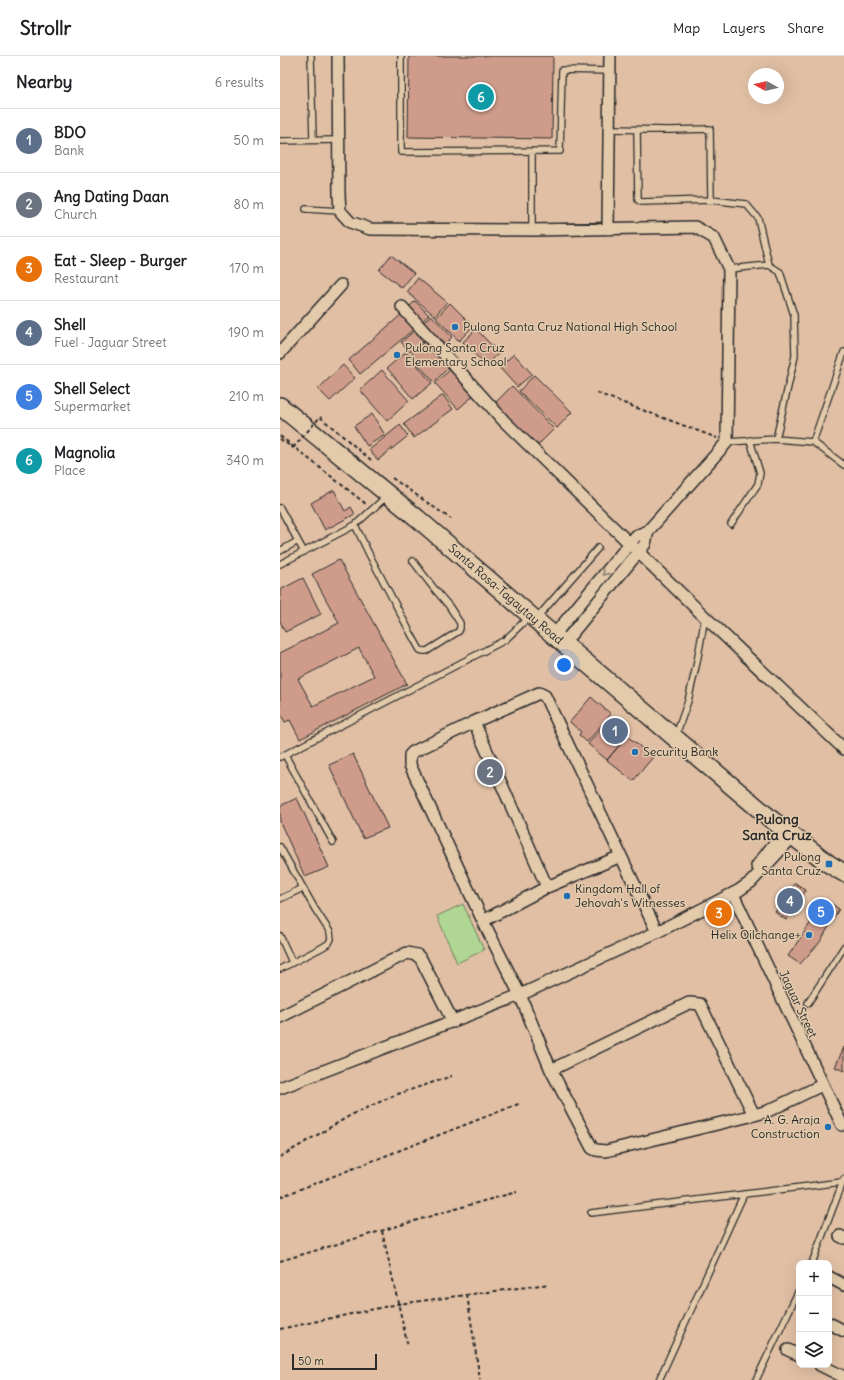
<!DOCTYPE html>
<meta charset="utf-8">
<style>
body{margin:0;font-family:Delius,sans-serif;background:#f6f6f6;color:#202124}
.controls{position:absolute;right:12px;bottom:12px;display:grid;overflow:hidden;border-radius:8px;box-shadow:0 4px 16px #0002}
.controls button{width:36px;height:36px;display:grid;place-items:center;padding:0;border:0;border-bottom:1px solid #e0e0e0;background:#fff;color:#202124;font:20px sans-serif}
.compass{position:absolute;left:468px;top:12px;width:36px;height:36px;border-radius:50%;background:#fff;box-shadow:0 4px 16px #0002;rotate:278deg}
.scale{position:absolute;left:12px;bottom:10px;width:85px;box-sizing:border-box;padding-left:4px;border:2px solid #2b2b2b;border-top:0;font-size:11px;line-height:14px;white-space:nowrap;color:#2b2b2b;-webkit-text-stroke:3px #e2caab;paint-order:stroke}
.you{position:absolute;left:284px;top:609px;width:14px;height:14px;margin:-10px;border:3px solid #fff;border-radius:50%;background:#1a73e8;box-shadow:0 0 0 6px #1a73e833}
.badge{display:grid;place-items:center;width:26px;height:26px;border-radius:50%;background:#db2777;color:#fff;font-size:13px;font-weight:700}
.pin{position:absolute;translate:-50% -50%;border:2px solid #fff;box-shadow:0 1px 4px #0006}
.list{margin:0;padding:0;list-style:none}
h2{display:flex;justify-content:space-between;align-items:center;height:52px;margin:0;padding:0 16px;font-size:17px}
h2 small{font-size:13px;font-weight:400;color:#757577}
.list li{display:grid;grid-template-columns:26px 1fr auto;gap:12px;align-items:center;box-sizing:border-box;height:64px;padding:0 16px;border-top:1px solid #e0e0e0}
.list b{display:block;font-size:15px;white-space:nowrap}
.list p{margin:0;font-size:13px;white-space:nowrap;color:#757577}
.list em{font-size:13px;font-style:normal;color:#757577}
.icon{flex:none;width:22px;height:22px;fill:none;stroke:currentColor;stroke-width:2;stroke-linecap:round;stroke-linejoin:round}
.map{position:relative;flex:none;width:564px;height:1324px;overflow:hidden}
header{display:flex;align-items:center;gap:24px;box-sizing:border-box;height:56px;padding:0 20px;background:#fff;border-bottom:1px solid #e0e0e0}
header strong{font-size:19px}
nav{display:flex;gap:22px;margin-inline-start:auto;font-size:14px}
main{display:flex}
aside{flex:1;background:#fff}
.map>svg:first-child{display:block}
.green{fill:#afd693;stroke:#6d805f}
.building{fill:#cf9c8b;stroke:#2b2b2b;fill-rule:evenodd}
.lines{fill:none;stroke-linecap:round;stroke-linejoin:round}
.service-casing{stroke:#2b2b2b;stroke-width:8}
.minor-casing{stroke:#2b2b2b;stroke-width:14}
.primary-casing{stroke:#2b2b2b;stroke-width:20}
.path{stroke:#2b2b2b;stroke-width:2;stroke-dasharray:4 3;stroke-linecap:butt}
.service{stroke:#e2caab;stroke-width:5.5}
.minor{stroke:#e2caab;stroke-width:11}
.primary{stroke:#e2caab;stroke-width:17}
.path-bridge{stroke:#2b2b2b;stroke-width:2;stroke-dasharray:4 3;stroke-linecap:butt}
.oneway{stroke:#867a6b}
.poi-dot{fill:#1f6fb2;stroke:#e2caab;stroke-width:1.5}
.labels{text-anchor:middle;stroke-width:3;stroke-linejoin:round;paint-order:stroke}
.poi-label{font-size:12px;fill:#2b2b2b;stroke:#e2caab;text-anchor:start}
.street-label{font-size:12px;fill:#2b2b2b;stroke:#e2caab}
.quarter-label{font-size:14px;font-weight:bold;fill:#2b2b2b;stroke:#e2caab}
</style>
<header>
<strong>Strollr</strong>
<nav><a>Map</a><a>Layers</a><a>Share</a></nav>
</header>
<main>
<aside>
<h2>Nearby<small>6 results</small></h2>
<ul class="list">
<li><span class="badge" style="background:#5c6f8a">1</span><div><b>BDO</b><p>Bank</p></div><em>50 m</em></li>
<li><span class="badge" style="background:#6b7280">2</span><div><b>Ang Dating Daan</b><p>Church</p></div><em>80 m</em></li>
<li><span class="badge" style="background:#e8710a">3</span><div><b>Eat - Sleep - Burger</b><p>Restaurant</p></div><em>170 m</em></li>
<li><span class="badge" style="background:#5c6f8a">4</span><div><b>Shell</b><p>Fuel · Jaguar Street</p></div><em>190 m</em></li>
<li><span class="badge" style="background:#3f7fe0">5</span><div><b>Shell Select</b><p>Supermarket</p></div><em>210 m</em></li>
<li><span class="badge" style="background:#0f9aa8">6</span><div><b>Magnolia</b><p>Place</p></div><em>340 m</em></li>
</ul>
</aside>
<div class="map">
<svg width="564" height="1324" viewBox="0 0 564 1324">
<rect width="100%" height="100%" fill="#e0bfa4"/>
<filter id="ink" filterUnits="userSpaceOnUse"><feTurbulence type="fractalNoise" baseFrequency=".025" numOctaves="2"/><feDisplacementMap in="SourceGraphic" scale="8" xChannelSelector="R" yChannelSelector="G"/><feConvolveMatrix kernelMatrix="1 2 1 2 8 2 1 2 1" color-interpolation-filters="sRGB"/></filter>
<g filter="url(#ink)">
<path class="green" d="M 183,848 L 204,894 L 177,907 L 157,860 Z"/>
<path class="building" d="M 129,0 L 273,0 L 272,83 L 128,81 Z
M 111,199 L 134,217 L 122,232 L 99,214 Z
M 138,222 L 167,246 L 155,260 L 127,236 Z
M 135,245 L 149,259 L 142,265 L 129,251 Z
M 170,247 L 193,270 L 179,285 L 156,262 Z
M 122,258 L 134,273 L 80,318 L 69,304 Z
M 151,259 L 172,281 L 164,289 L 143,267 Z
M 196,273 L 219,297 L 206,310 L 183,286 Z
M 134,275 L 143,285 L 130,296 L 121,286 Z
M 144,286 L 168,312 L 154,326 L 130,299 Z
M 126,296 L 152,327 L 133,343 L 107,312 Z
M 234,298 L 252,318 L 237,331 L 219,311 Z
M 63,309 L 75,322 L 50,345 L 38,333 Z
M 102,314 L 129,345 L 107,365 L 80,334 Z
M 170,314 L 193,340 L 178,353 L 155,327 Z
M 254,319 L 292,356 L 277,372 L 239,335 Z
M 232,330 L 274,373 L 256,391 L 214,348 Z
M 163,339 L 173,353 L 134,382 L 124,368 Z
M 92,358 L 105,379 L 87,390 L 74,370 Z
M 120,369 L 128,380 L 98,404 L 89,394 Z
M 54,434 L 65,455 L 71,451 L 75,458 L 45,474 L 31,447 Z
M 59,504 L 127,628 L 20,683 L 10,664 L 5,666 L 0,657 L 0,597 L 59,567 L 32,518 ZM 79,592 L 94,620 L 33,650 L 18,623 Z
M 23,522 L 41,558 L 5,576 L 0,565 L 0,534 Z
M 311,641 L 331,658 L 307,686 L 299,679 L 301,676 L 290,666 Z
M 328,664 L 347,680 L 327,704 L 308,688 Z
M 347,680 L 373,701 L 353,725 L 327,704 Z
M 73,698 L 108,772 L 83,782 L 49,709 Z
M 17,742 L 49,811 L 25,821 L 0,766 L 0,750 Z
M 515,827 L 526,834 L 506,864 L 495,856 Z
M 546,844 L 559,853 L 540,886 L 520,908 L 508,900 Z
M 564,991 L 564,1015 L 555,1011 Z"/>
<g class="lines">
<g class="service-casing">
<path id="service" d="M 31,0 L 33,84
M 121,0 L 121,96 L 280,95 L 282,14 L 330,15
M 329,73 L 390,74 L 430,73 L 431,144 L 466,148 L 478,162 L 489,209
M 357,74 L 358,144 L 361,146 L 431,144
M 0,85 L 58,84
M 252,95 L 252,174
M 26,153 L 60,155
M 496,383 L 533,386 L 564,296
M 447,386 L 496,383 L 515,300 L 514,259 L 500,216 L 489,209 L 449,213
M 533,386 L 564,409
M 0,452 L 24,496
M 451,468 L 478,428 L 480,417 L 470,384
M 75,469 L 90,500 L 130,576 L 140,594 L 144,595 L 147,595 L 179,575 L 180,572 L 180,567 L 169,550 L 152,530 L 133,505
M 0,495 L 18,485
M 0,508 L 75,469 L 107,440
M 256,563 L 318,492
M 396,679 L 408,645 L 417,606 L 425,561
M 5,699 L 53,786
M 0,701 L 225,584 L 249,561
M 0,791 L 35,853 L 50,876 L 51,883 L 49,887 L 43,891 L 0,913
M 0,843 L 23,832
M 0,880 L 12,906
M 528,947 L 564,891
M 311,1157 L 562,1126
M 532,1207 L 564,1123
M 379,1324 L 464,1138
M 476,1324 L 519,1234"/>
</g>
<g class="minor-casing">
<path id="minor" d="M 58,0 L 59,139 L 60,155 L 70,166 L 90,173 L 252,174 L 415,171 L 434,182 L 449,213 L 447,386 L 368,475 L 356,480 L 274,579
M 328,173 L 330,0
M 122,251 L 224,365 L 425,561 L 564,693
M 0,297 L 61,229
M 284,587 L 365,488 L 368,475
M 194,666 L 267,831
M 477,810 L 505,774
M 453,838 L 562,1069
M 203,865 L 267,831 L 341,800
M 377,876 L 265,640 L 259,637 L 194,666 L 133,696 L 130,699 L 130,709 L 203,865 L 240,939 L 271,1014 L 312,1092 L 316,1094 L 326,1095 L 474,1059 L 488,1055 L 542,1029
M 0,961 L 127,897 L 137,899 L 141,903 L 173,966
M 271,1014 L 409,947 L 420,948 L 474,1059
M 0,1032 L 240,939 L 377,876 L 458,835 L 471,826 L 513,780
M 560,1180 L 564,1182
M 549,1221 L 564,1229
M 549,1267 L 564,1275
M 508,1294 L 519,1299
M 540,1309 L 564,1321"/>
</g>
<g class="primary-casing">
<g id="primary">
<path id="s1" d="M 0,350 L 137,462 L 251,560 L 492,764 L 549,808 L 564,817"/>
</g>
</g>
<path class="path" d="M 317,337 L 437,382
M 40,361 L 91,404
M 0,380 L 86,448
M 0,383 L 13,392
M 112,422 L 171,463
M 0,1101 L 71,1059 L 115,1039 L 172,1020
M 0,1141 L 241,1047
M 102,1175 L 128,1291
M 0,1205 C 79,1182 157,1157 237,1136
M 187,1239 L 200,1324
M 0,1273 L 118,1248 L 269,1228"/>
<use href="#service" class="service"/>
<use href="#minor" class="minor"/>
<use href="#primary" class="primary"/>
<path class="path-bridge" d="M 13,392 L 40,361"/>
</g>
<defs><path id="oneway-chevron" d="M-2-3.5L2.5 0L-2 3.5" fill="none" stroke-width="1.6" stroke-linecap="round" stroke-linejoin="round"/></defs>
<use class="oneway" href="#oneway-chevron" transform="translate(325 517) rotate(129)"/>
</g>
<g class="poi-dot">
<circle cx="175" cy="271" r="4"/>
<circle cx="117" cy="299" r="4"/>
<circle cx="355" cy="696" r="4"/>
<rect x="545" y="804" width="8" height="8" rx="2"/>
<circle cx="287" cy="840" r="4"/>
<circle cx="529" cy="879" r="4"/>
<circle cx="548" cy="1071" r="4"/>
</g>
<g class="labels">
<g class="poi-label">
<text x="183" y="275">Pulong Santa Cruz National High School</text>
<text x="125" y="296">Pulong Santa Cruz<tspan x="125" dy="14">Elementary School</tspan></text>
<text x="363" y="700">Security Bank</text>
<text x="541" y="805" text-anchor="end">Pulong<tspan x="541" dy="14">Santa Cruz</tspan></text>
<text x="295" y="837">Kingdom Hall of<tspan x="295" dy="14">Jehovah's Witnesses</tspan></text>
<text x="521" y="883" text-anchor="end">Helix Oilchange+</text>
<text x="540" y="1068" text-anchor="end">A. G. Araja<tspan x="540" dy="14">Construction</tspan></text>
</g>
<g class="street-label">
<text dy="4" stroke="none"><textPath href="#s1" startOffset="294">Santa Rosa-Tagaytay Road</textPath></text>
<text transform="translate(518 948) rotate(65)" y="4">Jaguar Street</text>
</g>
<g class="quarter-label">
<text x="497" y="768">Pulong<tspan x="497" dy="16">Santa Cruz</tspan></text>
</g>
</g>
</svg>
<div class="controls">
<button>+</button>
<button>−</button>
<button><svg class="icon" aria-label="layers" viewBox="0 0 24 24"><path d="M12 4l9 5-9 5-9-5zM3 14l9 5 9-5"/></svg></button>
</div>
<svg class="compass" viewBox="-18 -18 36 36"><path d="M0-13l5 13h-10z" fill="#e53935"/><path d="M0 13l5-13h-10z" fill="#757577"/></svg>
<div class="scale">50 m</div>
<div class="you"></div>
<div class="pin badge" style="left:335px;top:675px;background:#5c6f8a">1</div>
<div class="pin badge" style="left:210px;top:716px;background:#6b7280">2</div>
<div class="pin badge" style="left:439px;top:857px;background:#e8710a">3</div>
<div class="pin badge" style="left:510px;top:845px;background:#5c6f8a">4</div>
<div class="pin badge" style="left:541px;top:856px;background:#3f7fe0">5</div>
<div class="pin badge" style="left:201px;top:41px;background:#0f9aa8">6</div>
</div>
</main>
